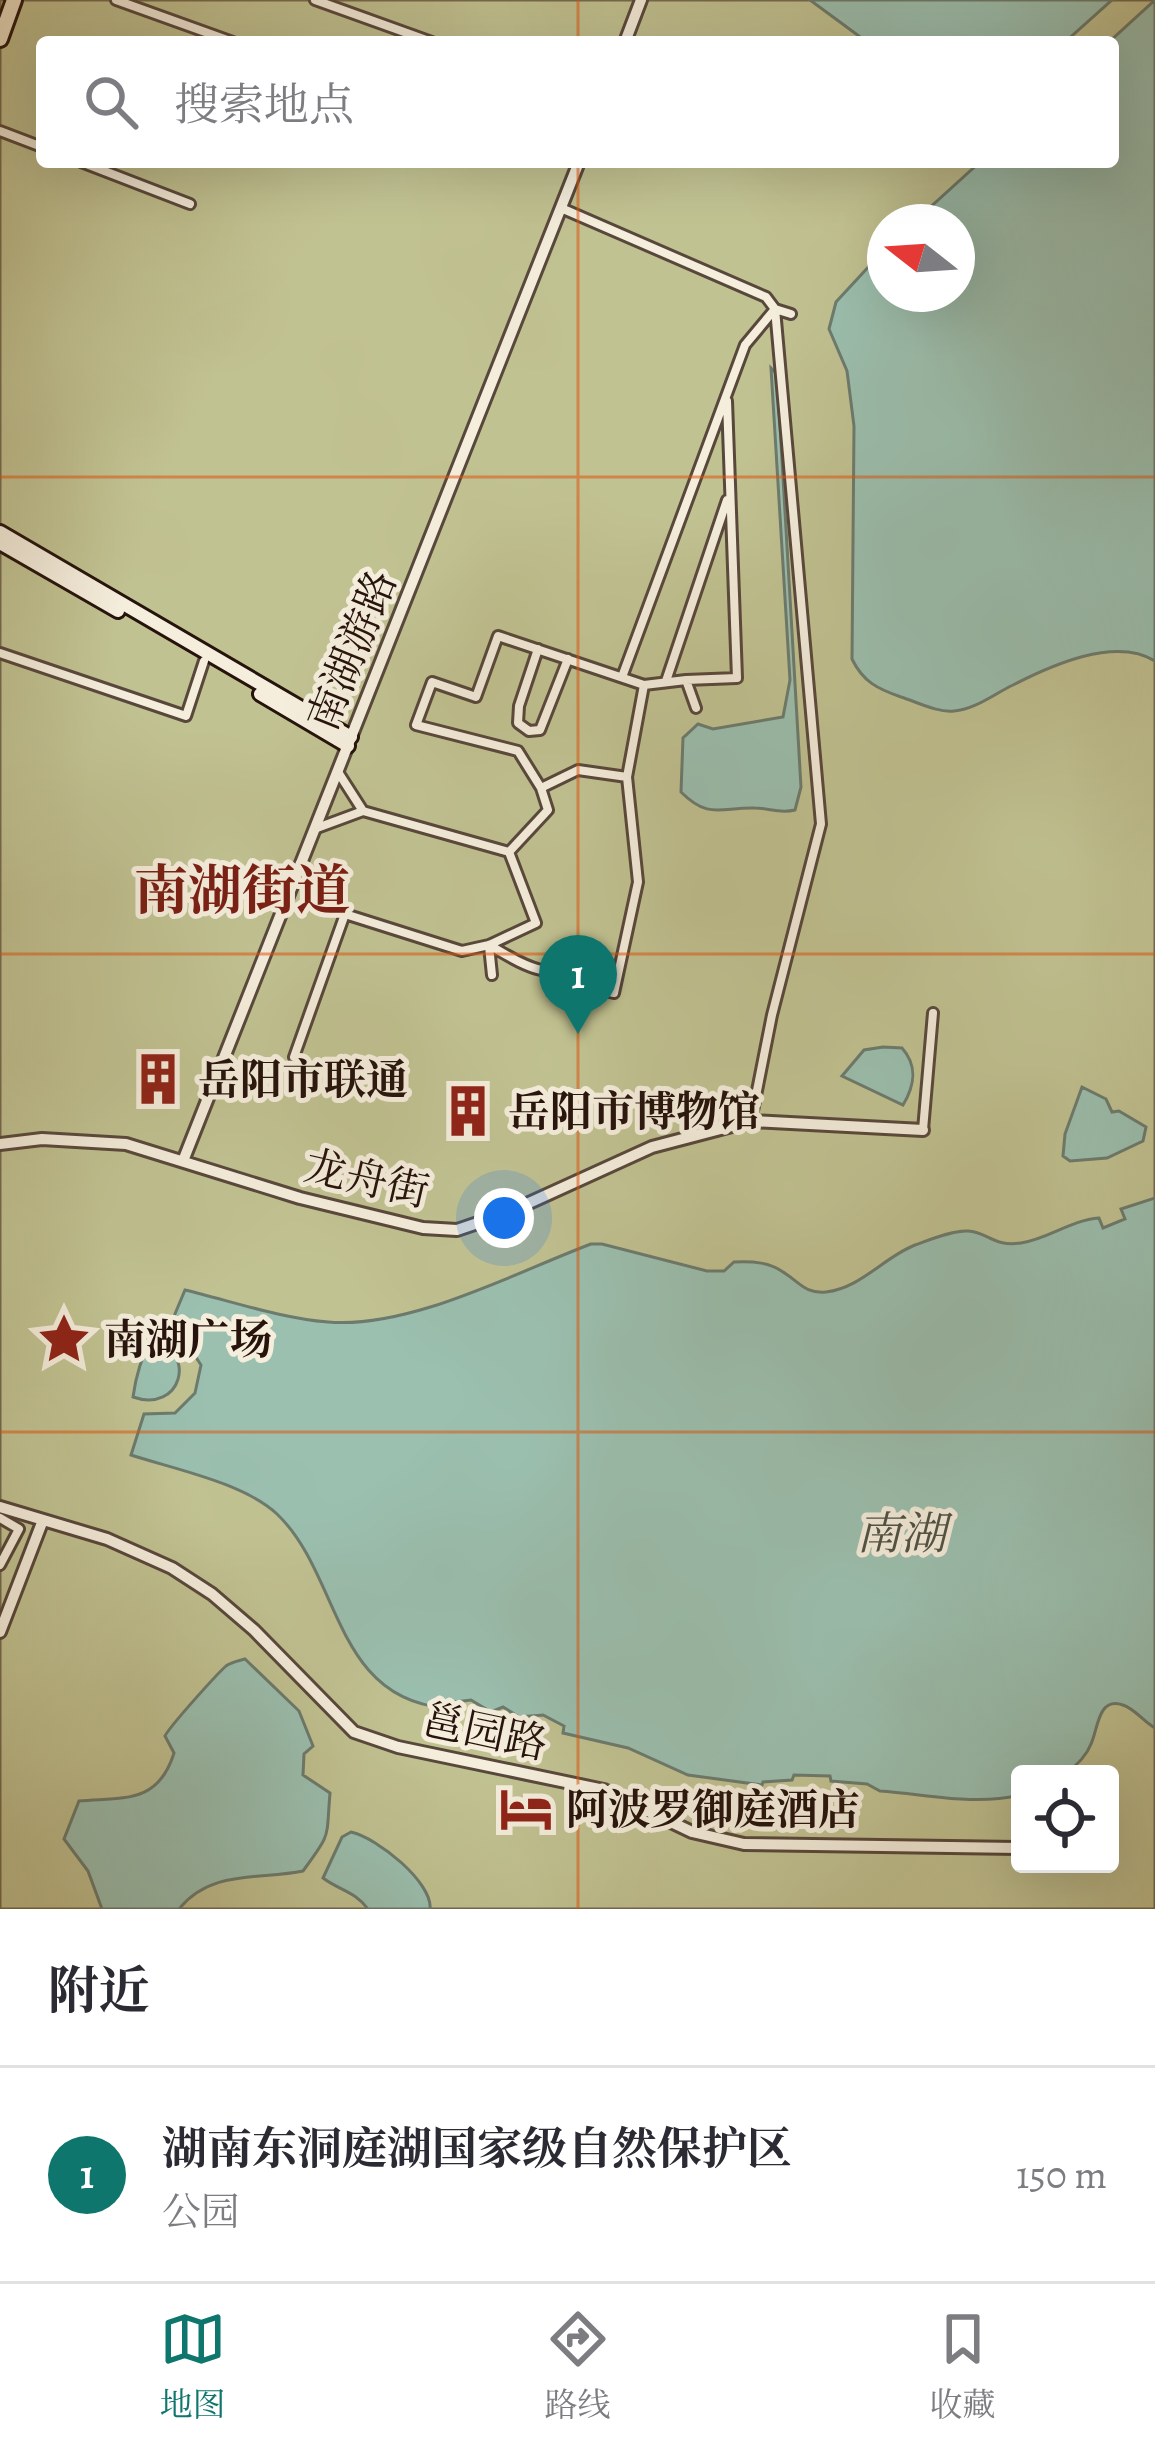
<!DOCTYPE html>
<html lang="zh">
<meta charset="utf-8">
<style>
body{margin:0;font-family:Alegreya,"Noto Serif SC",serif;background:#f7f7f7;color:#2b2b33}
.controls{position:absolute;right:36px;bottom:36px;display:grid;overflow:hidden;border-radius:12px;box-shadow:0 12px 48px #0002}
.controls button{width:108px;height:108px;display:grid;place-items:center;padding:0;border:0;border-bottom:3px solid #e1e1e2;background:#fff;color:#2b2b33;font:60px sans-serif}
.compass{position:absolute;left:867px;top:204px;width:108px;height:108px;border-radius:50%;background:#fff;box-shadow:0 12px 48px #0002;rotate:287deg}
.you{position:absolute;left:504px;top:1218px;width:42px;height:42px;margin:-30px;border:9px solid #fff;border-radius:50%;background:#1a73e8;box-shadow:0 0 0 18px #1a73e833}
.badge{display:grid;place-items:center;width:78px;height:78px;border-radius:50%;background:#0f766e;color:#fff;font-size:39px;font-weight:700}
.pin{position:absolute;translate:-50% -99px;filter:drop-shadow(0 3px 6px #0008)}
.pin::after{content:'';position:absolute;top:63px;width:42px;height:36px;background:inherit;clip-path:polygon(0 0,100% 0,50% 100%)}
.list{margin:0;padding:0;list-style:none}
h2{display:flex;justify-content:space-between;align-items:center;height:156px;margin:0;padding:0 48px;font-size:51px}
h2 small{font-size:39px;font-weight:400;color:#7c7c81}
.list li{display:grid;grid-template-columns:78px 1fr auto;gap:36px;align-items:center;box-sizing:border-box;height:216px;padding:0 48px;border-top:3px solid #e1e1e2}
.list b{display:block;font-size:45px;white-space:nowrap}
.list p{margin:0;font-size:39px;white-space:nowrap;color:#7c7c81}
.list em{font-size:39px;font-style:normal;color:#7c7c81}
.icon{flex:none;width:66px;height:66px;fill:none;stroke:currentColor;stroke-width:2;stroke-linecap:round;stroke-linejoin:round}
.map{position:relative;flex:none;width:1155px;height:1909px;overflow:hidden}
.search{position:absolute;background:#fff;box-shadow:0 12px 48px #0002;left:36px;right:36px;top:36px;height:132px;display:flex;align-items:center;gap:30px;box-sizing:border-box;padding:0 42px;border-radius:12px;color:#7c7c81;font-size:45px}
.sheet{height:372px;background:#fff}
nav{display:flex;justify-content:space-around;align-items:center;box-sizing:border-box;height:168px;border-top:3px solid #e1e1e2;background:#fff;font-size:33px;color:#7c7c81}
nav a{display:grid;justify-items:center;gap:6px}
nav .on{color:#0f766e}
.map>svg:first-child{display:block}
.green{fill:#c1c292;stroke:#746a4f;stroke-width:3;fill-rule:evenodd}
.water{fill:#9bc0b0;stroke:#6c7b6e;stroke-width:3}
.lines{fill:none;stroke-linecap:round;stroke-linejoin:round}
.minor-casing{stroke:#58483c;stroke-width:14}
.tertiary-casing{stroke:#58483c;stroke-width:16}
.secondary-casing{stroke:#26130c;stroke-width:18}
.primary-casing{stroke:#26130c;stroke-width:20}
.minor{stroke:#f5eedd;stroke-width:8}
.tertiary{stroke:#f5eedd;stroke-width:10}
.secondary{stroke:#f5eedd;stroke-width:12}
.primary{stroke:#f0e5ca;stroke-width:14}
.grid{fill:none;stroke:#de560c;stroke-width:3;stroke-opacity:0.55}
.labels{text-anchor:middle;stroke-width:10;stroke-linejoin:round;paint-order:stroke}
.street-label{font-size:42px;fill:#26130c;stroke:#f5eedd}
.poi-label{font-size:42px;font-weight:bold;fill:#26130c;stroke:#f5eedd;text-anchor:start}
.water-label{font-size:45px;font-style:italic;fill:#4f5045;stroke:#f5eedd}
.district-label{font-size:54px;font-weight:bold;fill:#7a1f14;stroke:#f5eedd}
</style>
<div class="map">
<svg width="1155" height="1909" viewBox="0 0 1155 1909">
<rect width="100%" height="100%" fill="#f0e5ca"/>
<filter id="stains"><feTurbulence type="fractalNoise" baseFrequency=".00167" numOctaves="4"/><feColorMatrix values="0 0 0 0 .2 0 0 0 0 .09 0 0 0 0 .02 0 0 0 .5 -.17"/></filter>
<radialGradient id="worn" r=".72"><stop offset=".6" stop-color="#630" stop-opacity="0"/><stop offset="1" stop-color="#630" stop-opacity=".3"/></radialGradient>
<path class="green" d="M 0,0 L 1155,0 L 1155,1909 L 0,1909 ZM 42,42 L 1113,42 L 1113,162 L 42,162 ZM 885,222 L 957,222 L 957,294 L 885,294 ZM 1020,1774 L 1110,1774 L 1110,1864 L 1020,1864 Z"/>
<path class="water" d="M 810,0 L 1112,0 L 1065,42 L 867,42 Z
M 1155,0 L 1155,661 C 1115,636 1050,666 1013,685 C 994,694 976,709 954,711 C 938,713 917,702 901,697 C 878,689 863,682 852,659 L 854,426 L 847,371 L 829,329 L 836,302 L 885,249 L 885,294 L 957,294 L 957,222 L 914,222 L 980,162 L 1113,162 L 1113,42 L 1109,42 Z
M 771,368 L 777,374 L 801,787 L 795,810 C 780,814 769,808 755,808 C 721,807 709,820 681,792 L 683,738 L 698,724 L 713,729 L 783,717 L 790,680 Z
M 883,1047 L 902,1048 C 918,1066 915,1085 903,1105 L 842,1076 L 864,1050 Z
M 1082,1087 L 1106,1099 L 1112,1112 L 1119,1111 L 1146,1127 L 1143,1141 L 1107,1158 L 1070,1161 L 1063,1156 L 1065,1134 Z
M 1155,1198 L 1155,1728 C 1144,1722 1135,1709 1123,1705 C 1098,1696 1098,1729 1091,1744 C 1086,1757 1076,1765 1066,1774 L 1020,1774 L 1020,1795 C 975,1806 926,1794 880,1791 L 867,1784 L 831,1781 L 830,1776 L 794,1775 L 792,1780 L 763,1782 L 762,1785 L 688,1775 L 628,1748 L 563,1733 L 564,1726 L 543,1715 L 519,1717 L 503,1707 L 491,1712 L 471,1700 L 447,1703 L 445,1708 C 333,1698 341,1575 277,1514 C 244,1483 174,1469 131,1455 L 144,1414 L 175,1413 L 195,1393 L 201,1365 L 172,1321 L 185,1290 C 231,1301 280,1318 328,1322 C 410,1329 514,1273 591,1244 L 602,1244 L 707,1271 L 724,1271 L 734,1262 C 753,1261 770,1262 786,1274 C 800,1283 806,1294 826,1292 C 861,1288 884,1257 915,1245 C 929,1240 953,1230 968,1231 C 988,1232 993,1247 1021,1243 C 1048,1239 1071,1220 1099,1218 L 1103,1228 L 1125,1219 L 1121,1209 Z
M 151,1339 C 199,1352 181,1414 133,1397 C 136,1375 141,1358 151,1339 Z
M 245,1659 L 299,1711 L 313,1746 L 304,1754 L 303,1775 L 330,1793 C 326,1839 332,1832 303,1871 C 260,1880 211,1869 179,1909 L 102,1909 L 88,1871 L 64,1839 L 79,1801 C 122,1797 158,1805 174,1753 L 165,1736 C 170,1726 216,1675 226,1666 C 231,1662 238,1661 245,1659 Z
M 351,1832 C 378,1838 433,1883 430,1909 L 368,1909 C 356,1892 339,1890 323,1878 L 342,1837 Z"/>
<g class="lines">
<g class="minor-casing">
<path id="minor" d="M 116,0 L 233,42
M 315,0 L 432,42
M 0,131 L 42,147
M 81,162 L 190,204
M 561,208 L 766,297 L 775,309 L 821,824 L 772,1015 L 751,1121
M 538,649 L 519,706 L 518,723 L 529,731 L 540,730 L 568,659
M 0,653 L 186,716 L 204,661
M 622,677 L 745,345 L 775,309 L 791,314
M 686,680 L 737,678 L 727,401
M 666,681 L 727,500
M 644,685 L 686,680 L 696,708
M 541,788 L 578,770 L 627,777
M 317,828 L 363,811 L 338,772
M 489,945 C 505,954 523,966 541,970 C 567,977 583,964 600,990 L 614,993 L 638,882 L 627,777 L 644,685 L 498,636 L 476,697 L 432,682 L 416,725 L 518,751 L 541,788 L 548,810 L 509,852
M 489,946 L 492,975
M 294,1057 L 345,914 L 462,951 L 489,945 L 536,923 L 509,852 L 363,811
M 923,1130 L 933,1013
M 0,1518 L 19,1529 L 0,1565"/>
</g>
<g class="tertiary-casing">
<path id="tertiary" d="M 625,42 L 641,0
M 0,1144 L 42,1139 L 126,1144 L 300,1198 L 423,1228 L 457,1230 L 507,1213 L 652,1147 L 751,1121 L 923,1130
M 183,1161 L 579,162
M 0,1507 L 107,1539 L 172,1568 L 212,1594 L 254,1630 L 354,1732 L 398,1747 L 604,1790 L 692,1832 L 744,1844 L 1020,1848
M 0,1632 L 43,1520"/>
</g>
<g class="secondary-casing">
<path id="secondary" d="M 0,532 L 351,737
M 0,543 L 118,611
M 260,694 L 348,746"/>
</g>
<g class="primary-casing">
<path id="primary" d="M 0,39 L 14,0"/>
</g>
<use href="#minor" class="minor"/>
<use href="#tertiary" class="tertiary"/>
<use href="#secondary" class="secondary"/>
<use href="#primary" class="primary"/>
</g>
<path class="grid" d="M 578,0 L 578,42M 578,162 L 578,1909M 0,477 L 1155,477M 0,954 L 1155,954M 0,1432 L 1155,1432"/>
<defs>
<g id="building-bare" transform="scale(4.14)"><path d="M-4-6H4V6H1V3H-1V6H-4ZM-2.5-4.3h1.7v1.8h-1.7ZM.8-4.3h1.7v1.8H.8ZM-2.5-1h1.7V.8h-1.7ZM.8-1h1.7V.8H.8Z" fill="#8f2418" stroke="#f5eedd" stroke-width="2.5" paint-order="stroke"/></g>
<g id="sight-bare" transform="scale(4.14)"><path d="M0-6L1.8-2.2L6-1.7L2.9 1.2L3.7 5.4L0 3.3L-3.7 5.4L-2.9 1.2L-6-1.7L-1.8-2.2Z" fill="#8f2418" stroke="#f5eedd" stroke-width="2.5" paint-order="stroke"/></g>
<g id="hotel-bare" transform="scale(4.14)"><path d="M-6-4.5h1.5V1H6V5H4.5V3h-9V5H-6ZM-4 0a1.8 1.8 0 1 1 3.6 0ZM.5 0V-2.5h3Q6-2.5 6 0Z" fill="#8f2418" stroke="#f5eedd" stroke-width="2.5" paint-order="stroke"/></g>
</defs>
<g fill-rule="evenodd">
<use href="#building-bare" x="158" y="1079"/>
<use href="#building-bare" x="468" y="1111"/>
<use href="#sight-bare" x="64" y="1339"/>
<use href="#hotel-bare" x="526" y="1809"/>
</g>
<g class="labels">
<g class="street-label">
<text transform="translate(351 650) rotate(-68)" y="15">南湖游路</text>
<text transform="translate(367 1178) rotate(13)" y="15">龙舟街</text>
<text transform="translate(485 1731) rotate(12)" y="15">邕园路</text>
</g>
<g class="poi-label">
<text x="198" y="1094">岳阳市联通</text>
<text x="508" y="1126">岳阳市博物馆</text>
<text x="104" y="1354">南湖广场</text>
<text x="566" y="1824">阿波罗御庭酒店</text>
</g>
<g class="water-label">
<text x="901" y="1549">南湖</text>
</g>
<g class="district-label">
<text x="242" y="909">南湖街道</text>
</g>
</g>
<rect width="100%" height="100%" filter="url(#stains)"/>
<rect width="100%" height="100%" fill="url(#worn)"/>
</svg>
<div class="controls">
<button><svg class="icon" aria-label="locate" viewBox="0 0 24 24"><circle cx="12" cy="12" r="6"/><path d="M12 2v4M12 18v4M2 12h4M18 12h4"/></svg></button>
</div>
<svg class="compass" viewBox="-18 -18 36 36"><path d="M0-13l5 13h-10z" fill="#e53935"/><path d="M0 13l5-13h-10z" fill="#7c7c81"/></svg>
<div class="you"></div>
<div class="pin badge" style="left:578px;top:1034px">1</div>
<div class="search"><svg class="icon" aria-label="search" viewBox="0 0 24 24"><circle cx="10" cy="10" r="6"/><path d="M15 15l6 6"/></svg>搜索地点</div>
</div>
<section class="sheet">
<h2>附近<small></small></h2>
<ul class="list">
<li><span class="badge">1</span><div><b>湖南东洞庭湖国家级自然保护区</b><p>公园</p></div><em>150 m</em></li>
</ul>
</section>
<nav>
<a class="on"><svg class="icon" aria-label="map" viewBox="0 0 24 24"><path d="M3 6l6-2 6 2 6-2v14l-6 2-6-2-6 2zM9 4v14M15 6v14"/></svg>地图</a>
<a><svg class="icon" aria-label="directions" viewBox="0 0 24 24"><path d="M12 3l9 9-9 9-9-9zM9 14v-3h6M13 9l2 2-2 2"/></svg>路线</a>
<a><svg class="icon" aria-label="saved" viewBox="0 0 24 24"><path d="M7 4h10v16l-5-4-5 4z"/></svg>收藏</a>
</nav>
